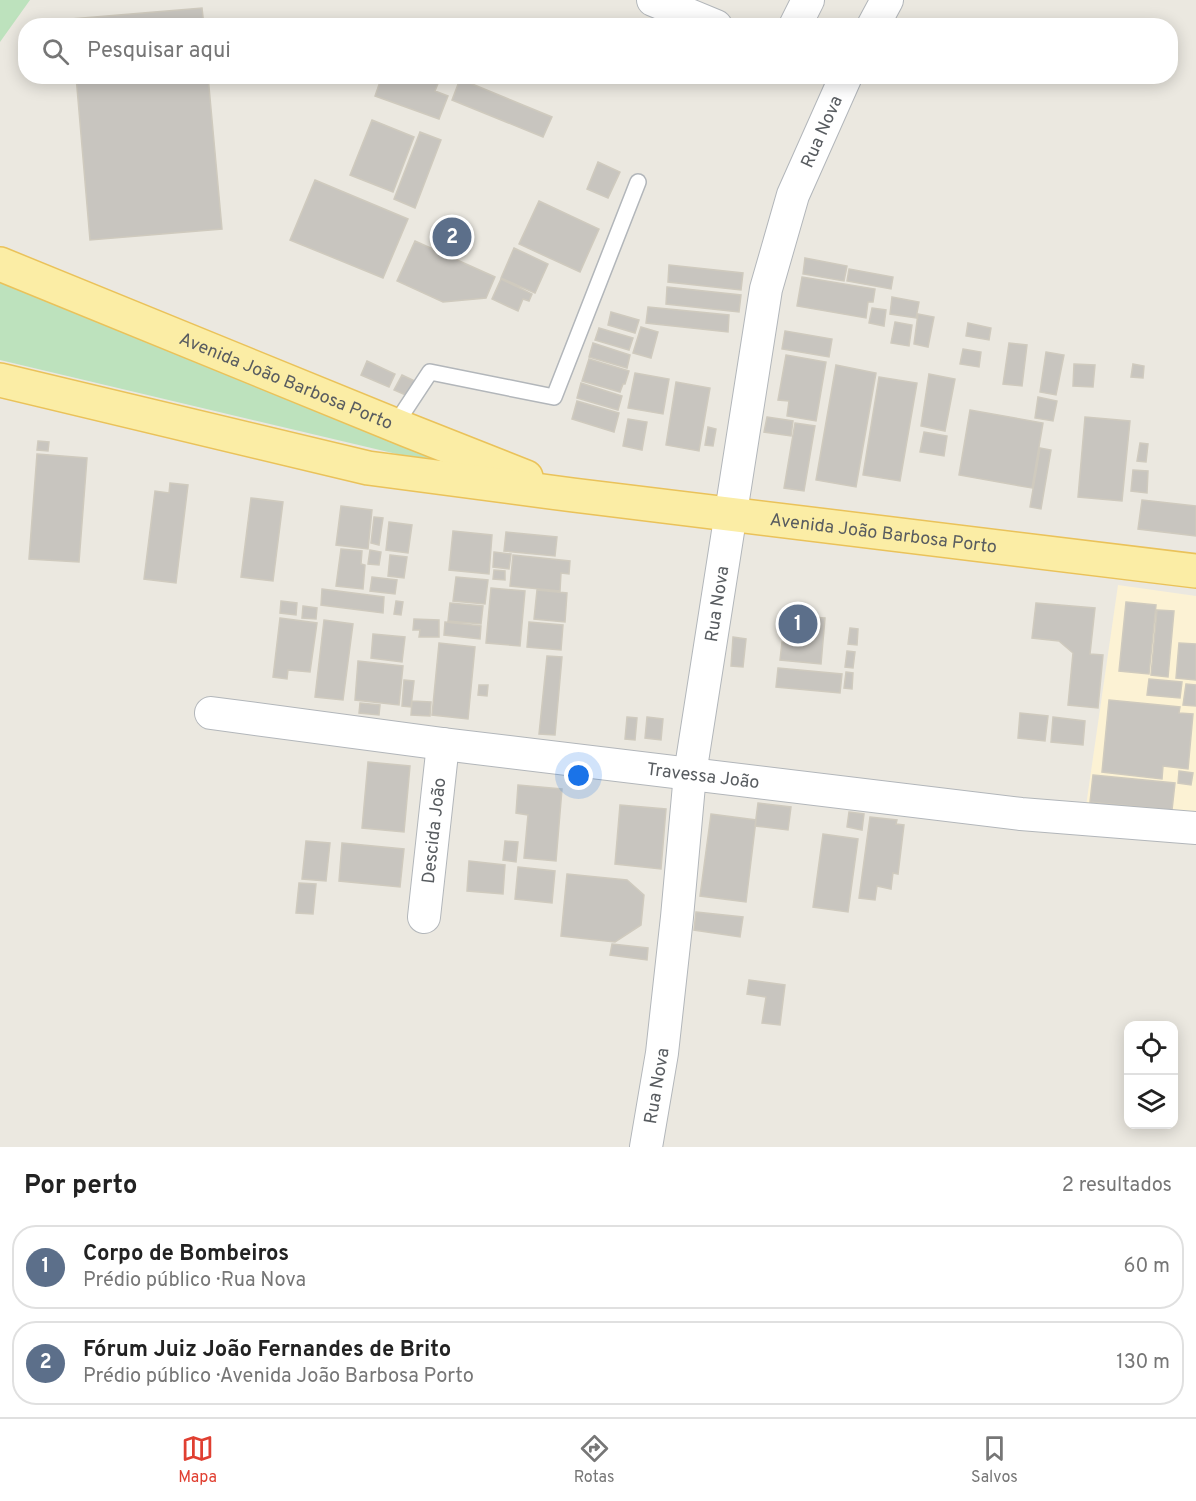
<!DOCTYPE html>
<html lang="pt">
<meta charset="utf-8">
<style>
body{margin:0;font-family:Overpass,sans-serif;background:#f6f6f6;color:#222}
.controls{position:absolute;right:18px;bottom:18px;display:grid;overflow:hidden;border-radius:12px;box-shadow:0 3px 15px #0003}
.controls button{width:54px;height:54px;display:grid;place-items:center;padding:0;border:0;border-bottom:2px solid #e0e0e0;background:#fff;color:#222;font:30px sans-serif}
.you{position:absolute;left:579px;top:776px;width:21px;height:21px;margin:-15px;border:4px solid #fff;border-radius:50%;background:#1a73e8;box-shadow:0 0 0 9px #1a73e833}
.badge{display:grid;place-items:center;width:39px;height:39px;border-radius:50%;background:#e03f31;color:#fff;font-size:20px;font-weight:700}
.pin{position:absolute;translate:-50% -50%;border:3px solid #fff;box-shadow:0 2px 6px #0006}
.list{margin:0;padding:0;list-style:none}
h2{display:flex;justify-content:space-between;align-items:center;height:78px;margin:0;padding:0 24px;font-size:26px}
h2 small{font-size:20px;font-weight:400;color:#767676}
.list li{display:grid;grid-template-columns:39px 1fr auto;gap:18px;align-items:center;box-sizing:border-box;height:84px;margin:0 12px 12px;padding:0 12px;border:2px solid #e0e0e0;border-radius:24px}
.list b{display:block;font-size:22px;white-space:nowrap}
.list p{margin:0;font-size:20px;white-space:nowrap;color:#767676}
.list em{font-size:20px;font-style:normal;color:#767676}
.icon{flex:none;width:33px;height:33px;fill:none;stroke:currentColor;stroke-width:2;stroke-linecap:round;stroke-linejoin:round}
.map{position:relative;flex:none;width:1196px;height:1147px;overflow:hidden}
.search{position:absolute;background:#fff;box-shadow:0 3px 15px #0003;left:18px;right:18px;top:18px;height:66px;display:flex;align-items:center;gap:15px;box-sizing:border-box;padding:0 21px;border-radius:24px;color:#767676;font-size:22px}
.sheet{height:270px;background:#fff}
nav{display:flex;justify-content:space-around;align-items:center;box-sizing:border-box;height:84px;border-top:2px solid #e0e0e0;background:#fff;font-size:16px;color:#767676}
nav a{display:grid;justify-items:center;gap:3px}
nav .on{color:#e03f31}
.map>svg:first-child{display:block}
.commercial{fill:#fcf2d4}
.green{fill:#bde2bd}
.building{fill:#c8c5bf;stroke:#cfcabe;stroke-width:1.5}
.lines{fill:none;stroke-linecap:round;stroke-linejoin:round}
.lane-casing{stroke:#b2b6ba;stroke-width:18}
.street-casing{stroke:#b2b6ba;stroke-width:34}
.primary-casing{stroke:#eac25a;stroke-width:36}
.lane{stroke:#fff;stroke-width:15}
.street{stroke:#fff;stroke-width:32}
.primary{stroke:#fbeda5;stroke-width:33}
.labels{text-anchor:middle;stroke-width:6;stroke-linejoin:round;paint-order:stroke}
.street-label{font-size:18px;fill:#585c60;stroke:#fff}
</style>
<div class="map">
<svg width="1196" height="1147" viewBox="0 0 1196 1147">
<rect width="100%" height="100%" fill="#ebe8e0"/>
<path class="commercial" d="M 1118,585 L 1196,596 L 1196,817 L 1086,806 Z"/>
<path class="green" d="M 0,0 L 30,0 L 0,42 Z
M 0,281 L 494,477 L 0,360 Z"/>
<path class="building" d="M 202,8 L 204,26 L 71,26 L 71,19 Z
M 76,76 L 208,76 L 222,229 L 90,240 Z
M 382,76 L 441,76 L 435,91 L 448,96 L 439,119 L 375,96 Z
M 460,79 L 552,117 L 543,137 L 452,100 Z
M 372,120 L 414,137 L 393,192 L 350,175 Z
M 420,132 L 441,140 L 415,208 L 394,199 Z
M 598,162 L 620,172 L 608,198 L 587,189 Z
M 315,180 L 408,219 L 383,278 L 290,240 Z
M 539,201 L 599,229 L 580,272 L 519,244 Z
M 415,241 L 495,277 L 486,298 L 443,302 L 397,281 Z
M 514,248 L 548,264 L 535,293 L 501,278 Z
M 805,258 L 847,266 L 844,281 L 803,274 Z
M 669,265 L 743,273 L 741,290 L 668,282 Z
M 849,269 L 893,277 L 891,289 L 847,281 Z
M 802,277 L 875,289 L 873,302 L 868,302 L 866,318 L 797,306 Z
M 501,279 L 532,294 L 529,301 L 523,299 L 518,311 L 492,299 Z
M 667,287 L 741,295 L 739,312 L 666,304 Z
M 892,297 L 919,302 L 916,318 L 890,314 Z
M 648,307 L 729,315 L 728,332 L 646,323 Z
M 872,308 L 886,310 L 884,326 L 869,323 Z
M 611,312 L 639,320 L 635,333 L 608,325 Z
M 918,314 L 934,317 L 928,347 L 914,344 Z
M 895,322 L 912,325 L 909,346 L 891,343 Z
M 968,323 L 991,328 L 989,340 L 966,336 Z
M 641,327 L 658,332 L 651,358 L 633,353 Z
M 599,328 L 633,338 L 629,350 L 595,340 Z
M 785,331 L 832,339 L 829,357 L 782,349 Z
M 593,343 L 630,355 L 627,368 L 589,357 Z
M 1009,343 L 1027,345 L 1022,386 L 1003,384 Z
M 963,349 L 981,352 L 979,367 L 960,364 Z
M 1046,352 L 1064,355 L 1056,395 L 1040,392 Z
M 786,355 L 826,362 L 816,421 L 787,416 L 789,401 L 778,400 Z
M 589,359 L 629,371 L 625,384 L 623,384 L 620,392 L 582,381 Z
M 367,361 L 395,374 L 389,387 L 361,375 Z
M 1074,364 L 1095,365 L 1093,387 L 1073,386 Z
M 1133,364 L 1144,366 L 1143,378 L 1131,377 Z
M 836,365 L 876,373 L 856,487 L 816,480 Z
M 635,373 L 669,379 L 663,414 L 628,408 Z
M 929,374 L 955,379 L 945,431 L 921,426 Z
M 402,375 L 415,381 L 408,396 L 394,390 Z
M 879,377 L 917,383 L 900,481 L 863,475 Z
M 676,382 L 710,388 L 699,451 L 666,445 Z
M 581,383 L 622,396 L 618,410 L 577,398 Z
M 1038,397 L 1057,401 L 1053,421 L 1035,418 Z
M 577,401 L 619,413 L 614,432 L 572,419 Z
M 970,410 L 1043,423 L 1032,488 L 959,475 Z
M 767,417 L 793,421 L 791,436 L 764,432 Z
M 1085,417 L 1130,421 L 1122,501 L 1078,497 Z
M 628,419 L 647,422 L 642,450 L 623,446 Z
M 795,423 L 815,426 L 804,491 L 784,488 Z
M 708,427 L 716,429 L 713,446 L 705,445 Z
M 924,432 L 947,436 L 944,456 L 920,452 Z
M 38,441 L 49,442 L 48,451 L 37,450 Z
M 1140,443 L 1148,444 L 1146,462 L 1137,461 Z
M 1040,448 L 1051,450 L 1041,509 L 1030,507 Z
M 37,454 L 87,458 L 79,562 L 29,559 Z
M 1133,470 L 1148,471 L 1147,493 L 1131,491 Z
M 170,483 L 188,485 L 176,583 L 144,579 L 155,491 L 169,493 Z
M 251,498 L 283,502 L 273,581 L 241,577 Z
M 1142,500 L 1196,506 L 1196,536 L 1138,529 Z
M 341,506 L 372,510 L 368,549 L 336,545 Z
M 374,517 L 383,518 L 379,545 L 371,543 Z
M 389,522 L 412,525 L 408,553 L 386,550 Z
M 453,531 L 492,535 L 489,574 L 449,570 Z
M 506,532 L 557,537 L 555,556 L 504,551 Z
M 341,549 L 362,551 L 361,564 L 365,565 L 363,589 L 336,586 Z
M 370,550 L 381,552 L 379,565 L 368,564 Z
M 494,552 L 511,554 L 509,569 L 493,567 Z
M 390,555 L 407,557 L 404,578 L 388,576 Z
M 513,555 L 570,561 L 569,574 L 561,573 L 560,591 L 510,586 Z
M 494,570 L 505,571 L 505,580 L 493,579 Z
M 372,577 L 397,580 L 395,594 L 370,591 Z
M 456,577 L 488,580 L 485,604 L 453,601 Z
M 491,588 L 525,591 L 520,646 L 486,643 Z
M 322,589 L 384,597 L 383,613 L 321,605 Z
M 537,590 L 567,593 L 565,622 L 534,619 Z
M 281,601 L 297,603 L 296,615 L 280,613 Z
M 396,601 L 403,602 L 401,615 L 394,614 Z
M 1126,602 L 1156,605 L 1149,674 L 1119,671 Z
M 450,603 L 483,606 L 481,624 L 448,621 Z
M 1036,603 L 1095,608 L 1090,654 L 1103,655 L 1098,708 L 1068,705 L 1073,653 L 1059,641 L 1032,638 Z
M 303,606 L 317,608 L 316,619 L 302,618 Z
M 1157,610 L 1174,611 L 1168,677 L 1151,675 Z
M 810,617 L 825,618 L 821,664 L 780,660 L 782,642 L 807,645 Z
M 280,618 L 317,623 L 310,672 L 288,670 L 287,679 L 273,677 Z
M 414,619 L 439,620 L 439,637 L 419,637 L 420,630 L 413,630 Z
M 324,620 L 353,624 L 343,700 L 315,697 Z
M 445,622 L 481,626 L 480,639 L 444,635 Z
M 529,622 L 563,625 L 561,650 L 527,647 Z
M 850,628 L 858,629 L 857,645 L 848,644 Z
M 373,634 L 405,637 L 402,662 L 371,658 Z
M 733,637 L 746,639 L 743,667 L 731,666 Z
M 439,643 L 475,647 L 468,719 L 432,715 Z
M 1179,643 L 1196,644 L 1196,680 L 1176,678 Z
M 847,651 L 855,652 L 853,668 L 845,667 Z
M 547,656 L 562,657 L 555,735 L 539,734 Z
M 358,661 L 403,666 L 399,705 L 355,700 Z
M 778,668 L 842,674 L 840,693 L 776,687 Z
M 846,672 L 853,673 L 852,689 L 844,688 Z
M 1149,679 L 1182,682 L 1180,698 L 1147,695 Z
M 404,680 L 414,681 L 411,707 L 402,706 Z
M 1186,684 L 1196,685 L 1196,706 L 1183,705 Z
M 479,685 L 488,685 L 487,696 L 478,695 Z
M 1109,700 L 1180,707 L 1179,713 L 1193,714 L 1188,769 L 1163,766 L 1162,779 L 1102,772 Z
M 412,701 L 431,702 L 430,716 L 411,715 Z
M 360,703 L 380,705 L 379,715 L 359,713 Z
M 1020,713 L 1048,716 L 1045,741 L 1018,738 Z
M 627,717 L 637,718 L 635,740 L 625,739 Z
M 647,717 L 663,719 L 661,740 L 645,738 Z
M 1053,717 L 1085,721 L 1083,745 L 1051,742 Z
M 368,762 L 410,766 L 404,832 L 362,828 Z
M 1179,771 L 1193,773 L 1191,785 L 1178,783 Z
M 1093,775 L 1175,783 L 1172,810 L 1090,802 Z
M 518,785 L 562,789 L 556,861 L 524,858 L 528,815 L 516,813 Z
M 758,803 L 791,807 L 788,830 L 755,826 Z
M 620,805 L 666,809 L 661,869 L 615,864 Z
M 849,812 L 864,814 L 862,830 L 847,827 Z
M 711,814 L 756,820 L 746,902 L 700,896 Z
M 870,817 L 897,820 L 896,824 L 904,825 L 898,874 L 893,873 L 891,889 L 877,886 L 875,900 L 859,898 Z
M 823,834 L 858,839 L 848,912 L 813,907 Z
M 306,841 L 330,843 L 326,881 L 302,879 Z
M 505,841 L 518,842 L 516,862 L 503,860 Z
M 342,843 L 404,849 L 400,887 L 339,881 Z
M 469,861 L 505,865 L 503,894 L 467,891 Z
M 518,867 L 555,871 L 552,903 L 515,899 Z
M 567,874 L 627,880 L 644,895 L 641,925 L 615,942 L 561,936 Z
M 299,883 L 316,884 L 313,914 L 296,913 Z
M 696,912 L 743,917 L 740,937 L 694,930 Z
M 612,944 L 648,948 L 647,960 L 610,955 Z
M 749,980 L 785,985 L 780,1025 L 762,1023 L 766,997 L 747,994 Z"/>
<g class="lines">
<g class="lane-casing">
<path id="lane" d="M 395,425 L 430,372 L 554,397 L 638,182"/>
</g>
<g class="street-casing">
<g id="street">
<path d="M 653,0 L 716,26"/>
<path d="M 795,26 L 808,0"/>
<path d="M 873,26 L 887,0"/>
<path id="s1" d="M 211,713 L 443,744 L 1021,814 L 1196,828"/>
<path id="s2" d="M 424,917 L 443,744"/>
<path id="s3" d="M 646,1147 L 662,1053 L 677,917 L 690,774 L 766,289 L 793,195 L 846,76"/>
</g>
</g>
<g class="primary-casing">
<g id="primary">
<path id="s4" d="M 0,264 L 407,430 L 526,477"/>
<path id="s5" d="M 0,380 L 368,468 L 573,495 L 1196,571"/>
</g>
</g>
<use href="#lane" class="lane"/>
<use href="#street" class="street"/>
<use href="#primary" class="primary"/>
</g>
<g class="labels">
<g class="street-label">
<text dy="6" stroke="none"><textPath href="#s3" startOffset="1034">Rua Nova</textPath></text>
<text dy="6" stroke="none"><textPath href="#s4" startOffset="309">Avenida João Barbosa Porto</textPath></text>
<text dy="6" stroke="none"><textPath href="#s5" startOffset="898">Avenida João Barbosa Porto</textPath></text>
<text dy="6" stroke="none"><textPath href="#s3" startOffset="548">Rua Nova</textPath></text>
<text dy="6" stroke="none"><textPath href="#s1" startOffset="496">Travessa João</textPath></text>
<text dy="6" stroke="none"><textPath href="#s2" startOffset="87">Descida João</textPath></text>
<text dy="6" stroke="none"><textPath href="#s3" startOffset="62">Rua Nova</textPath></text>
</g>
</g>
</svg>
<div class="controls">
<button><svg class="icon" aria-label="locate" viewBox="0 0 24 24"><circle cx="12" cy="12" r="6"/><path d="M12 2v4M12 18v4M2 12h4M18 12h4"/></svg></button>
<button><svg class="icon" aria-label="layers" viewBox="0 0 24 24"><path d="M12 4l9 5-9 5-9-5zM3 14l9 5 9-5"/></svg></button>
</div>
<div class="you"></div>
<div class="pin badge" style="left:798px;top:624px;background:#5c6f8a">1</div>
<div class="pin badge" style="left:452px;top:237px;background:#5c6f8a">2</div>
<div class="search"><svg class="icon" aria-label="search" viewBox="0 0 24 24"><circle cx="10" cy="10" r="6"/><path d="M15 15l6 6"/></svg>Pesquisar aqui</div>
</div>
<section class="sheet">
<h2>Por perto<small>2 resultados</small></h2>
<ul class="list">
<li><span class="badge" style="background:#5c6f8a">1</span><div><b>Corpo de Bombeiros</b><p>Prédio público · Rua Nova</p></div><em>60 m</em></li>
<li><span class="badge" style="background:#5c6f8a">2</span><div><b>Fórum Juiz João Fernandes de Brito</b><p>Prédio público · Avenida João Barbosa Porto</p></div><em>130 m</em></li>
</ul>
</section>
<nav>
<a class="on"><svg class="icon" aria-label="map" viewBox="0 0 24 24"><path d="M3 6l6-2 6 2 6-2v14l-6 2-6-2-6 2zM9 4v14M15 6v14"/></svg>Mapa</a>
<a><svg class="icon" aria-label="directions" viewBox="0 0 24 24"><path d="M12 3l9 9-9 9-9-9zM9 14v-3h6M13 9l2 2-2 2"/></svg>Rotas</a>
<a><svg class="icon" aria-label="saved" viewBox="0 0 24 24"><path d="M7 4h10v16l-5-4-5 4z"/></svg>Salvos</a>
</nav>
